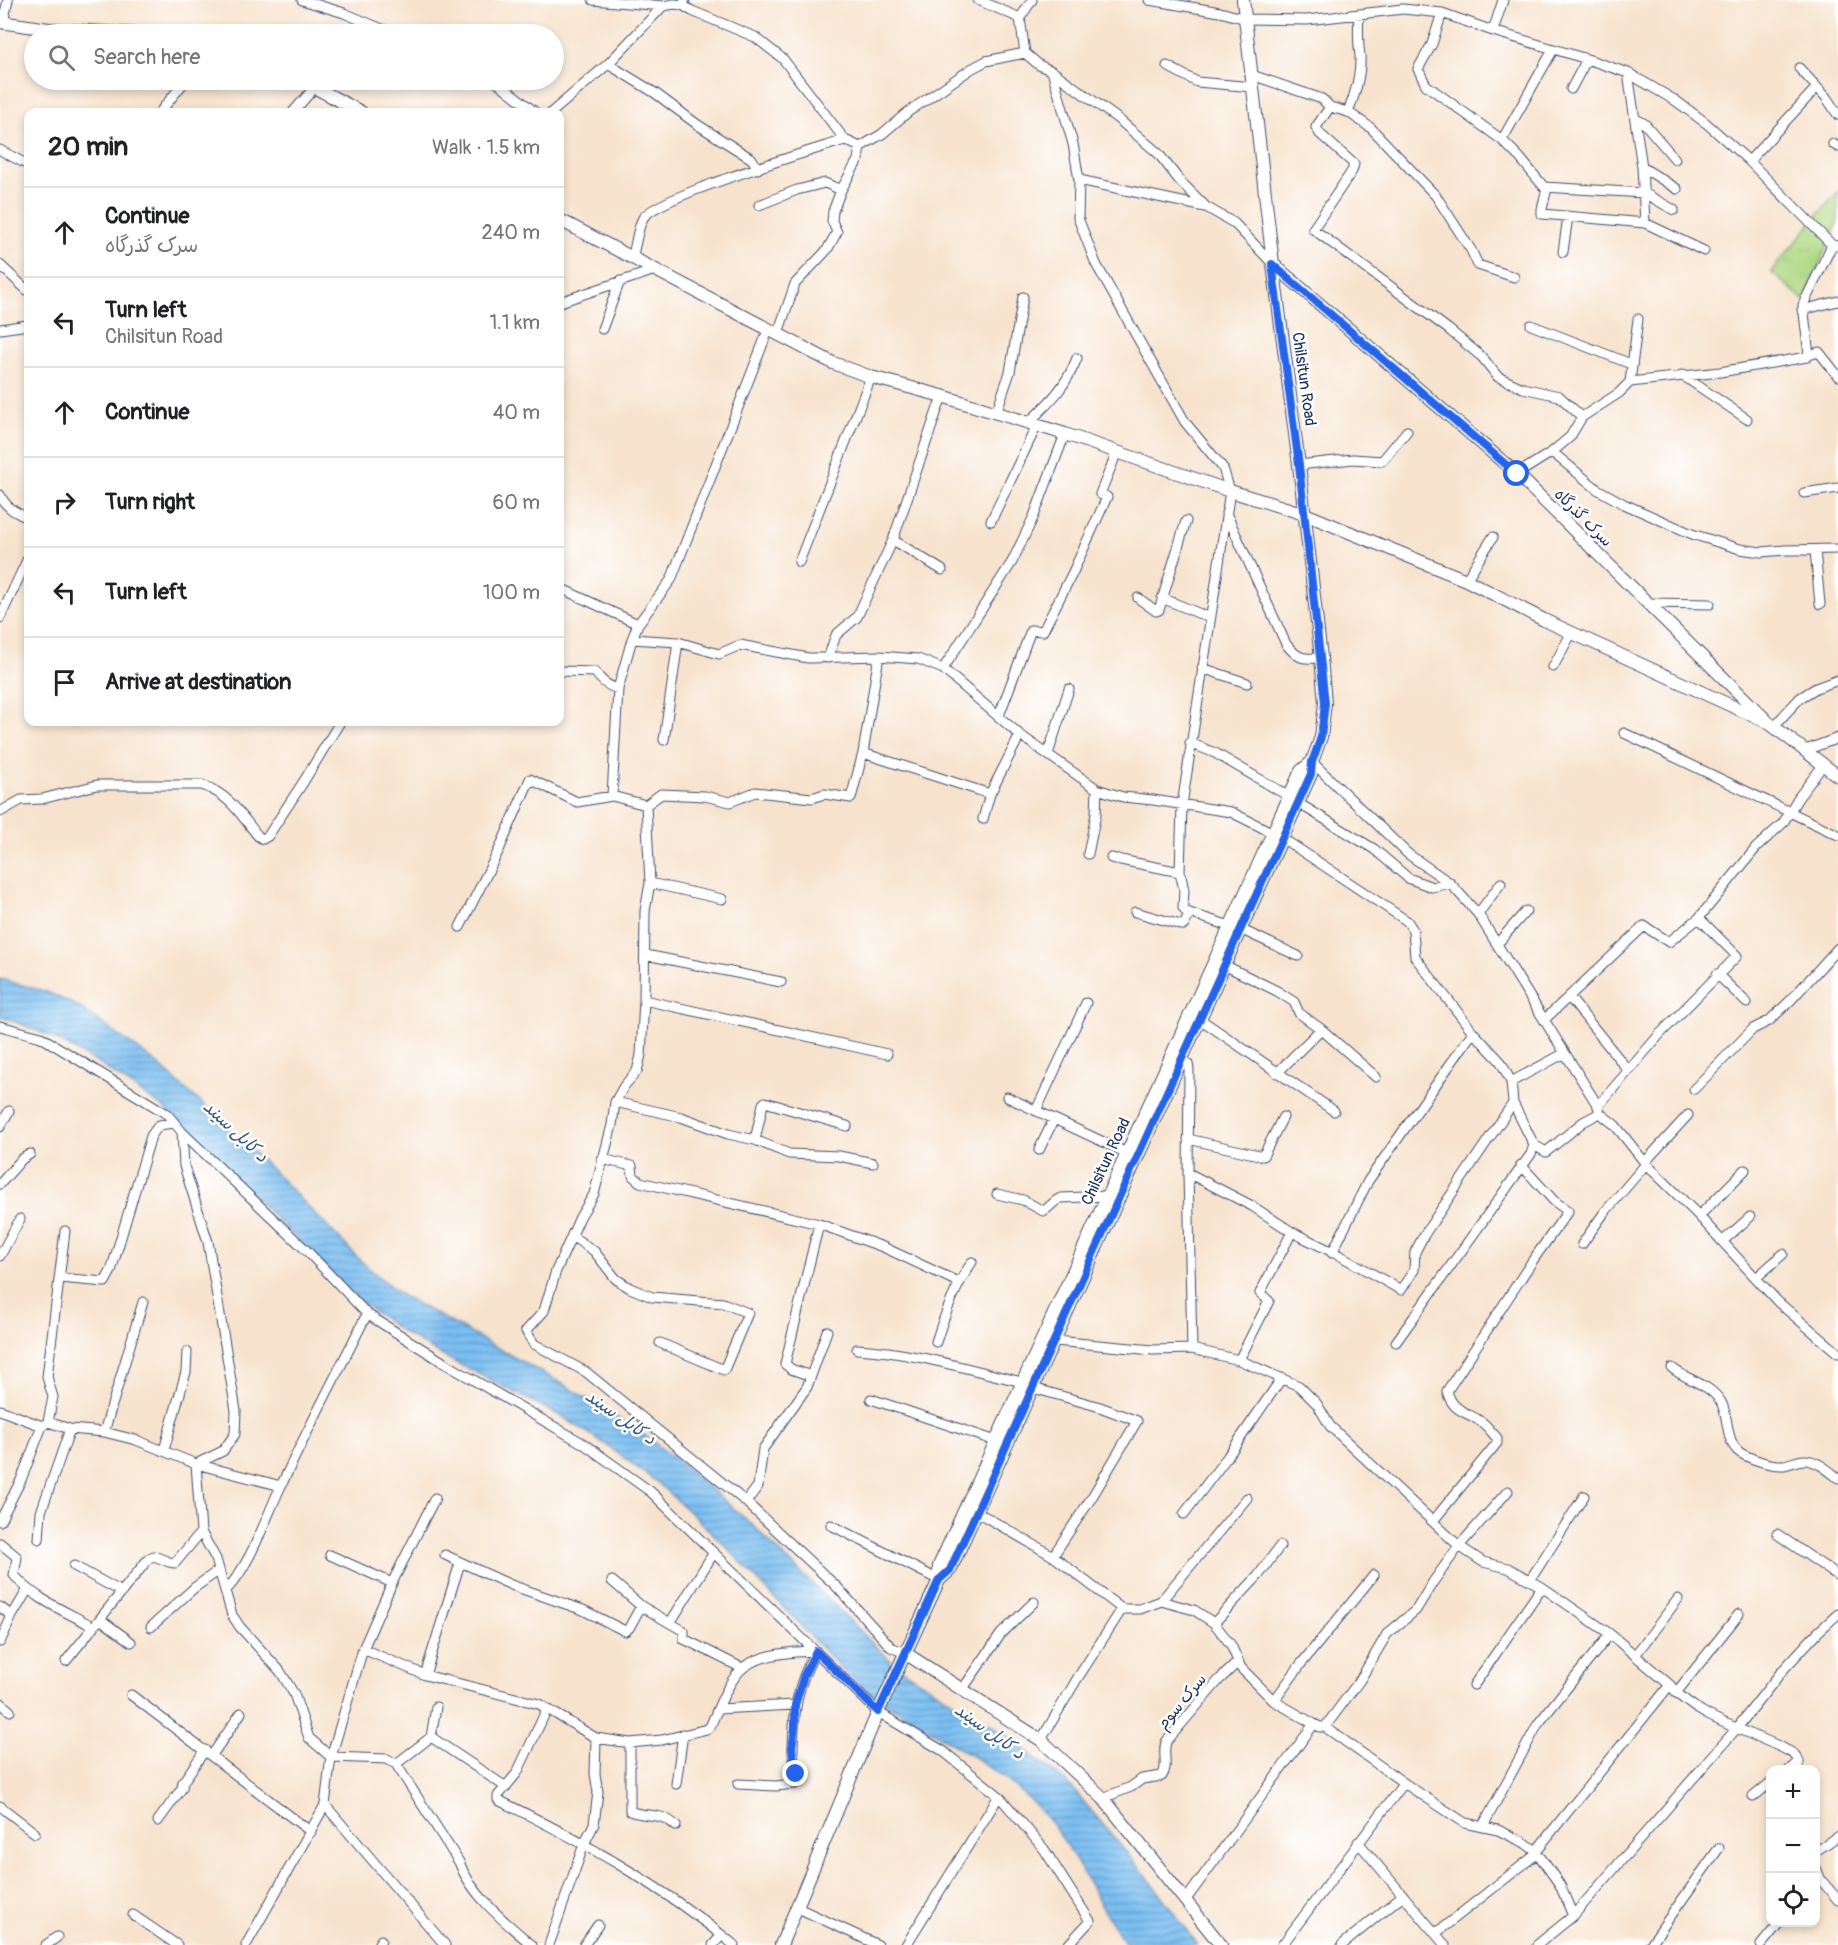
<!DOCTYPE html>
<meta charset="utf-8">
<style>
body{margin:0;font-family:Pangolin,"Playpen Sans Arabic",sans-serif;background:#f6f6f6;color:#202124}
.controls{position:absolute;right:18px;bottom:18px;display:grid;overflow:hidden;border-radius:12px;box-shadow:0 3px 9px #0003}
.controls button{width:54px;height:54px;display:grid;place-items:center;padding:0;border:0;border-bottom:2px solid #e0e0e0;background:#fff;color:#202124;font:30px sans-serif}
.stop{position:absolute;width:18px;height:18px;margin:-14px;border:4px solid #2563eb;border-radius:50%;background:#fff}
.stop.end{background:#2563eb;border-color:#fff;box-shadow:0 2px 6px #0008}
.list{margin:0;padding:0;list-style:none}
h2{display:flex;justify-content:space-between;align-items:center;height:78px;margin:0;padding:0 24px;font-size:26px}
h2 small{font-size:20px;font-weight:400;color:#757577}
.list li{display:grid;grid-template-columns:39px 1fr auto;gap:18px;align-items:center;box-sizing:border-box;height:90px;padding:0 24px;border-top:2px solid #e0e0e0}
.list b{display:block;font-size:22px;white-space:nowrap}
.list p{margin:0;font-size:20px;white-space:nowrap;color:#757577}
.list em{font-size:20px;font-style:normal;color:#757577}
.icon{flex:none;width:33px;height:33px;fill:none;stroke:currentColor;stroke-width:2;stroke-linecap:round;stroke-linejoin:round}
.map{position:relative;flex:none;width:1838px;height:1945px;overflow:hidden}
.search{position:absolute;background:#fff;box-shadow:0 3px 9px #0003;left:24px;top:24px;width:540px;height:66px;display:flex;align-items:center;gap:15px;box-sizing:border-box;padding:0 21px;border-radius:33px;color:#757577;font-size:22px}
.panel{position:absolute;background:#fff;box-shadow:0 3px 9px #0003;left:24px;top:108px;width:540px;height:618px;border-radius:12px}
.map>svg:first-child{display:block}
.grass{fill:url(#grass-tufts);stroke:#658471;stroke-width:1.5}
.water{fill:url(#water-rules);stroke:#4b77a8;stroke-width:1.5}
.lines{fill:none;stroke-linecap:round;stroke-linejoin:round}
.street-casing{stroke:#3c4a6f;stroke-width:11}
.secondary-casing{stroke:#3c4a6f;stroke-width:14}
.street{stroke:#fff;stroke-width:9}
.secondary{stroke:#fff;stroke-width:12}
.route{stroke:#2563eb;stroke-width:8}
.labels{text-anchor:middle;stroke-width:5;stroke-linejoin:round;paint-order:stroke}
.street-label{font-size:16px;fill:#1b2f5e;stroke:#fff}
.water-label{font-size:18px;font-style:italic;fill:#385a8a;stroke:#fff}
</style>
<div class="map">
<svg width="1838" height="1945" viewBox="0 0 1838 1945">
<defs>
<pattern id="grass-tufts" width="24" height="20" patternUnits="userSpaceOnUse" patternTransform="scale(1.5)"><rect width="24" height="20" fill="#afd984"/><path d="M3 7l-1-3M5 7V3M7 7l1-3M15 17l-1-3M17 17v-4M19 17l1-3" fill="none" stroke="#96bb74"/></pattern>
<pattern id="water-rules" width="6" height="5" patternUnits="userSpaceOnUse" patternTransform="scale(1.5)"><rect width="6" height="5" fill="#7bbff2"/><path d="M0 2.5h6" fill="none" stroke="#649cc7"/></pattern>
</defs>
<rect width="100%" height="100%" fill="#fff"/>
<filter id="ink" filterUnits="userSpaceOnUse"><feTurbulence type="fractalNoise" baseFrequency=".0167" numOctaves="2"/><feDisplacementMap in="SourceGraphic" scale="12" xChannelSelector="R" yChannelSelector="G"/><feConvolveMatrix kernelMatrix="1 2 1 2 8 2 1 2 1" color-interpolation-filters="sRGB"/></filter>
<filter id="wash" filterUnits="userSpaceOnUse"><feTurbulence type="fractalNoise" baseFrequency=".008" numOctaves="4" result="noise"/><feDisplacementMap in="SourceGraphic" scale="24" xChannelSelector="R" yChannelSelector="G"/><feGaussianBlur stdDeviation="1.35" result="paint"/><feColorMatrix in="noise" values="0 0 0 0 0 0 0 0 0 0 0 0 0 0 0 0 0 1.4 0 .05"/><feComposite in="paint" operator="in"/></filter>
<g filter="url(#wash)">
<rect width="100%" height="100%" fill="#f7e3cd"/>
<path class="grass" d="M 1838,191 L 1838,221 L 1804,300 L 1771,272 Z"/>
<path class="water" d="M 0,979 L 47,992 L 79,1007 L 150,1058 L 199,1101 L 270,1168 L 365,1265 L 401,1295 L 568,1387 L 643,1434 L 684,1466 L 748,1521 L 892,1662 L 908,1674 L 991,1724 L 1056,1774 L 1072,1788 L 1149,1879 L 1198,1945 L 1127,1945 L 1108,1917 L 1067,1845 L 1051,1823 L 1032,1802 L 1007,1780 L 977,1759 L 871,1693 L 844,1672 L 724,1544 L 658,1483 L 598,1439 L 561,1416 L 445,1357 L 402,1332 L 361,1302 L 164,1108 L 96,1062 L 50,1036 L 11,1020 L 0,1017 Z"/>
</g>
<g filter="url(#ink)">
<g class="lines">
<g class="street-casing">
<path id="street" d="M 302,0 L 344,13 L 394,34
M 593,0 L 663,6 L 674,4 L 682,5 L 685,0
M 978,0 L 1020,18
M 1032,0 L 1020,18 L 1025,53 L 1039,65 L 1052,71 L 1118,119 L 1158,153 L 1179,180 L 1206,207 L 1234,223 L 1273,264
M 1149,0 L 1220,12 L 1246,19 L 1307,20 L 1403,9 L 1442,13 L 1493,31 L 1587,59 L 1628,73 L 1676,101 L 1706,123 L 1749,161 L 1832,245 L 1838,246
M 682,5 L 692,11 L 755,37 L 783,59 L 845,140
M 1442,13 L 1432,44 L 1418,69 L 1426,85 L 1502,140 L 1520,158 L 1544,187 L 1644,193 L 1674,210
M 3,23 L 8,0
M 1493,31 L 1503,0
M 608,64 L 655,93 L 698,125 L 752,159 L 758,169
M 1167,66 L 1197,82 L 1253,87
M 1799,68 L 1826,97 L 1838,115
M 1052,71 L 1073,144 L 1079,180 L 1078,218 L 1096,264 L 1185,422 L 1223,468 L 1230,491 L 1182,805 L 1180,872 L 1184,890 L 1183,908 L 1186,912 L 1230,926
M 1628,73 L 1642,167 L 1645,223
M 1252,75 L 1322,99 L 1330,107 L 1348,112 L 1371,128 L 1436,196 L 1471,250 L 1478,265 L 1514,277
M 492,80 L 501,85 L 535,112
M 1571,89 L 1587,59
M 1330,107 L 1316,127 L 1320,134 L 1354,164 L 1352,171 L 1313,229 L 1448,329 L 1482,357 L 1498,377 L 1523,388 L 1559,396 L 1582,417
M 160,112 L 186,80
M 293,112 L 315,87
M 552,112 L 608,64 L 663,6
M 1348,112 C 1355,95 1361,74 1360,56 C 1358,42 1358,29 1359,14
M 1636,119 L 1645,124 L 1675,159
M 1502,140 L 1553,50
M 1833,144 L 1838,147
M 0,150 L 28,165
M 1749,161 L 1817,87
M 1642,167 L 1677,189
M 1079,180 L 1205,207
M 1547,188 L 1542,209 L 1542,214 L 1645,223 L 1704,251
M 759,205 L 797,190 L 825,183 L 841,190
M 1563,252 L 1568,216
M 632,258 C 636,246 637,229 643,218 C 656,197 813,150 845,140 L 860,147 L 882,134 L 908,112 L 971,69 L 986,61 L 1025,53
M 0,265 L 28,291
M 560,302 L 655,270
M 1802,310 L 1838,301
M 1531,325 L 1631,364
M 0,329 L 28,325
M 602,329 L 620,281
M 778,333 L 795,284 L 827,250 L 837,232 L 832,221 L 833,211 L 841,190 L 858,160 L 860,147
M 1809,355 L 1803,305 L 1832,245
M 1682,375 L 1747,419
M 1630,382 L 1638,319
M 996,413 L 1010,372 L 1023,297
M 1028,423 C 1050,402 1066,387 1077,358
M 1552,452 L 1597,489 L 1624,504 L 1692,534 L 1740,549 L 1761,552 L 1785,550 L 1838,549
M 1299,465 L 1353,459 L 1382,461 L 1407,431
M 1517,474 L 1552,452 L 1570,437 L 1582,417 L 1619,393 L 1630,382 L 1720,372 L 1807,357 L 1809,355 L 1819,352 L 1838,376
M 1804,493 L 1838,488
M 0,495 C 7,509 15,512 28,518
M 1226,513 L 1286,644 C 1298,659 1302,659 1321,658
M 991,521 L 1037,425
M 893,540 L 942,570
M 1815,550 L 1820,604
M 799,562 L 871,377
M 1466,580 L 1493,537
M 560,588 L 638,624
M 1138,598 L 1156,611 L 1159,610 L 1186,521
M 1162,598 L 1210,618
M 1648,603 L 1710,604
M 0,618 L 28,558
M 632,639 L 678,642 L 719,654 L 740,645 L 808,658 L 879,656 L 918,659 L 943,669 L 1020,735 L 1097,789 L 1123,797 L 1153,800 L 1231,812 L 1273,833
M 828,658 L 836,635 L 857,617 L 893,540 L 942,396
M 1553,667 L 1572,632
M 1202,668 L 1247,683
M 943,669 L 1012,562 L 1034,516 L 1065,434
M 560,671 L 595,672 C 601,681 607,686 618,689
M 999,716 L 1031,630 L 1043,631 L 1073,572 L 1107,497 L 1100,494 L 1117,452
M 1774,726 L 1800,698 L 1816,688 L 1838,680
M 1624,733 L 1838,835
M 664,740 L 678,642
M 1190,743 L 1215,753 L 1290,797
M 1806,750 L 1838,738
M 863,753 L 990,794
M 1048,754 L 1069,689
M 1312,762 L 1408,854 L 1450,883 L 1478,914 L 1598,1106 L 1600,1113 L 1615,1125 L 1646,1164 L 1696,1213 L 1778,1302 L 1838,1353
M 612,796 L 618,689 L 632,639 L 638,624 L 671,580 L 769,328
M 1298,803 L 1374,849 L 1408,878 L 1432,887 L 1450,883
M 646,805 L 650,883 L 645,911 L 644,1000 L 641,1055 L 637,1071 L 624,1086 L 615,1102 L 612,1125 L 594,1194 L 580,1217 L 556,1271 L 544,1311 L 526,1331 L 534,1344 L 586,1372 L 746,1502 L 837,1587 L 891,1647 L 905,1653
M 0,812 L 21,800 L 42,799 L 97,785 L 202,785 C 230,795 240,814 258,836 L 263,839 L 268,836 L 304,781 L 340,722
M 983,819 L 990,794 L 1020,735
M 1282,838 L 1407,921 L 1413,930 L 1415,957 L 1473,1032 L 1501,1062 L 1511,1082 L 1513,1103 L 1534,1145 L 1531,1154 L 1396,1342
M 1088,854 L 1096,814 L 1097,789
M 1111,858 L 1180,872
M 650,883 L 722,899
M 1135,912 L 1181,925 L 1184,925 L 1190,913
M 1478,914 L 1501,883
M 460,927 L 499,850 L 530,779 L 577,802 L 612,796 L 646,805 L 661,794 L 705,796 L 730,802 L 755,792 L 812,798 L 824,794 L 851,798 L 863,753 L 879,656
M 1240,929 L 1298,956
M 1497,944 L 1526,911
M 646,955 L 781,982
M 1224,965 L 1277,991 L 1294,1002 L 1299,1013 L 1321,1029 L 1376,1077
M 1717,974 L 1747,1003
M 1569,997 L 1628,1070
M 644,1000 L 887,1054
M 1200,1019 L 1334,1111
M 1545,1019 L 1644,926 L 1669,942 L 1699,918 L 1756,848 L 1783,823 L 1798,798 L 1824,764
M 0,1026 L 41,1037 L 167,1114 L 182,1132 L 307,1251 L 367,1314 L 446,1364 L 584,1444 L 651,1492 L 878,1712 L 943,1751 L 999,1796 L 1044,1849 L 1090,1921 L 1068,1945
M 1182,1059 L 1188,1064 L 1189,1070 L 1188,1173 L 1192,1349
M 1277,1073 L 1321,1029
M 1511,1082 L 1565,1053
M 1694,1089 L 1753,1029 L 1769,1021 L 1790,1001 L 1838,948
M 1007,1097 L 1127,1153
M 615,1102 L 681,1117 L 728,1134 L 755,1140 L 789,1154 L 839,1156 L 873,1163
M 1598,1106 L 1660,1034 L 1737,956 L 1699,918
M 1036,1111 L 1086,1003
M 0,1127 L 9,1111
M 182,1132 L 184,1166 L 208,1242 L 236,1411 L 235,1434 L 223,1451 L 196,1464
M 1188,1139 L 1263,1156 L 1283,1117
M 755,1140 L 763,1104 L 765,1102 L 847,1126
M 1534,1145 L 1546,1152 L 1583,1122 L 1600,1113
M 1039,1150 L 1054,1119
M 602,1159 L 632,1166 L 633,1176 L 640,1182 L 819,1224 L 883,1247 L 958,1282
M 1645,1162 L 1688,1115
M 1188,1173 L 1252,1206 L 1292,1232 L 1341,1256 L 1401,1290 L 1414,1270 L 1415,1252 L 1424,1235 L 1513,1103
M 0,1184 L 22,1159 L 30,1154
M 997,1194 L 1023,1200 L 1043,1211 C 1051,1207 1054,1200 1061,1198 L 1107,1196
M 1699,1216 L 1745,1170
M 573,1237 L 594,1251 L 616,1279 L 630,1288 L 652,1297 L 723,1303 L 748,1313 L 724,1370 L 660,1343
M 1723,1241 L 1750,1217
M 1582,1244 L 1604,1213 L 1646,1164
M 1332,1253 L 1368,1181 L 1473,1032
M 0,1256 L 20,1219
M 59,1278 L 105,1282 L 111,1271 L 151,1136 L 159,1125 L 174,1123
M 1756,1278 L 1783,1254
M 1055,1341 L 1153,1350 L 1192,1349 L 1239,1360 L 1299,1386 L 1317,1404 L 1330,1426 L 1459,1546 L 1483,1562 L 1508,1568 L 1542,1587 L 1610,1634 L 1670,1685 C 1698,1721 1756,1732 1794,1754 L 1799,1761 L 1799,1770
M 936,1342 C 945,1313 955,1287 972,1262
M 857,1349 C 912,1352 968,1369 1022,1382
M 1239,1360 L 1269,1301 L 1260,1293 L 1292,1232
M 1672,1368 C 1688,1381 1709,1383 1721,1402 C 1730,1418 1724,1446 1744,1455 C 1754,1460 1772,1466 1784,1465 C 1791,1464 1799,1459 1806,1460 C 1818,1461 1829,1471 1838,1478
M 811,1376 L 827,1331
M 1033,1388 L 1100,1407 L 1137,1421 L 1092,1497 L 1053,1556
M 871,1399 L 996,1441
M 0,1410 L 42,1426 L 48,1422 L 70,1429 L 104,1432 L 136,1440 L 196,1464 L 281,1486
M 48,1422 L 53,1397 L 47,1377 L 65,1231
M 104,1432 L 143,1302
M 164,1450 L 186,1372 L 187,1352
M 196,1464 L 201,1532 L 216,1559 L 232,1615 L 240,1627 L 280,1671 L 294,1694 L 309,1738 L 331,1757 L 387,1759 L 396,1764 L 459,1862 C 471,1895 506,1923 532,1945
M 746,1502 L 758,1486 L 763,1449 L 807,1387 L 811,1376 L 791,1369 L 785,1364 L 819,1224
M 977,1512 L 1053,1556 L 1122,1609 L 1140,1609 L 1161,1601 L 1194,1610 L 1214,1623 L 1231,1645 L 1241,1668 L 1274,1701 L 1314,1724 L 1320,1727 L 1325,1727 L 1404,1783 L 1465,1823 L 1498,1830 L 1525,1843 L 1536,1851 L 1560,1885 L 1573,1916
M 1184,1514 L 1228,1456 L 1282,1378
M 0,1521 L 21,1480 L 42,1426
M 1433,1521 L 1497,1443 L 1497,1438 C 1492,1433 1488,1427 1483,1423 C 1467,1411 1453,1413 1447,1391 L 1533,1260 L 1568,1211 L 1554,1201 L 1521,1165
M 831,1525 L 939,1580
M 1777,1534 L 1838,1576
M 39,1539 L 41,1512 L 70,1429
M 0,1543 L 17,1557 L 14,1575 C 34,1599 67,1612 94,1627
M 330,1555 L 392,1583
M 445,1555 L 511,1585 L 583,1610 L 625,1631 L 629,1628 L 641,1606
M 74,1566 L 122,1592
M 1530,1580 L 1584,1496
M 612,1581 L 641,1606 L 670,1623 L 713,1554
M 226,1590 C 249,1568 266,1518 280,1488 C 307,1430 338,1372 367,1314
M 1161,1601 L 1247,1498
M 0,1607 L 12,1616
M 100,1619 L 131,1642
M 670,1623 L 684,1631 L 684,1639 L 742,1668
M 1214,1623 L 1258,1576 L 1280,1546
M 151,1627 L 194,1588 L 219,1570
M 0,1642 L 12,1616 L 28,1589
M 363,1649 L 425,1675 L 539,1704 L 596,1738 L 630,1743 L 662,1740 L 707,1729 L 710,1727 C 717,1711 729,1678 744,1667 C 763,1653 793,1652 816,1651
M 1636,1654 L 1678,1599
M 66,1661 L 149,1558 L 154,1556 L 169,1562 L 175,1563 L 201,1532
M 425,1675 L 460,1563
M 1474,1685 L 1542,1587
M 962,1690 L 1001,1634 L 1034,1602
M 1676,1693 L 1739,1614
M 131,1695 L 311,1832
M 1274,1701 L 1301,1664 L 1374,1575
M 0,1702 L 10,1711
M 547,1709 L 517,1773 L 498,1796 L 498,1800 C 582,1841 663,1886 734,1945
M 718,1709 L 795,1705
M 1325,1727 L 1360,1680 L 1387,1634 L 1416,1610 L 1433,1582 L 1459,1546 L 1508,1491
M 431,1737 L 506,1787
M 1041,1740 L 1077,1679 L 1122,1609
M 630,1743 L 630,1811 C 646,1818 661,1811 676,1826
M 212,1755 L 241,1713
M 396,1764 L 431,1737 L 436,1707
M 1789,1770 L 1799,1761
M 676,1784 L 683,1734
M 738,1784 L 776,1786 L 795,1784 C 798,1771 792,1760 793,1747 C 794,1709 797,1684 816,1651
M 1753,1797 L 1770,1783
M 1103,1798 L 1131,1787 L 1142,1779 L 1162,1776 C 1169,1766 1162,1753 1166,1742 L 1219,1680 L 1238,1662
M 325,1805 L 445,1945
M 0,1806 L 35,1833
M 158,1821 L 182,1788 L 183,1782 L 205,1750
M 1483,1826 L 1538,1724 L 1610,1634
M 1358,1842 L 1445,1945
M 1816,1851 L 1838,1836
M 1816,1868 L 1821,1880 L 1838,1900
M 1185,1901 L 1314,1724
M 798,1908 L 878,1945
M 133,1915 L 177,1945
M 1436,1933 L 1534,1856 L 1536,1851 L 1670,1685
M 46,1945 L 57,1937
M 246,1945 L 325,1805 L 331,1757 L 363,1649 L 392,1583 L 435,1498
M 378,1945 L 381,1940
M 549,1945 L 584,1844 L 594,1824 L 598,1792 L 595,1774 L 596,1738
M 584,1945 L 598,1925
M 713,1945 L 722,1935
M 906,1945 L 999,1796
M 1282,1945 L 1404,1783
M 1342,1945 L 1403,1895
M 1537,1945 L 1573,1916 L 1737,1728 L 1782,1671 L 1818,1632 L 1838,1614
M 1650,1945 L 1719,1848
M 1761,1945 L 1780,1922"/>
</g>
<g class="secondary-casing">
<path id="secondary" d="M 0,22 L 49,29 L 141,34
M 301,80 L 361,112
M 560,220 L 833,363 L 871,377 L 942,396 L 1065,434 L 1230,491 L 1305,514 L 1466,580 L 1544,620 L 1769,723
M 1273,264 L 1517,474 L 1769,723 L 1838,776
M 939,1580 L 939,1566 L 1301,771 L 1312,762
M 905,1653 L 1041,1740 L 1103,1798 L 1221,1945
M 781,1945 L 878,1712 L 939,1580 L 950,1570 L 1311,774 L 1312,762 L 1321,737 L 1325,703 L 1321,658 L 1299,465 L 1273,264 L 1243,0"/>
</g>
<use href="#street" class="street"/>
<use href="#secondary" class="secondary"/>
</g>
</g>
<g class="lines" filter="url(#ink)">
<path class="route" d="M 796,1774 L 792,1748 L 795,1726 L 795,1705 L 804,1675 L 816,1651 L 878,1712 L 939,1580 L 950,1570 L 1311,774 L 1312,762 L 1321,737 L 1325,703 L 1299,465 L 1272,264 L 1517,474"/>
</g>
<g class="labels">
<g class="street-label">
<text transform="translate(1305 379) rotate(82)" y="6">Chilsitun Road</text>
<text transform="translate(1584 517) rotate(45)" y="6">سرک گذرگاه</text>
<text transform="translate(1105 1161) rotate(-65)" y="6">Chilsitun Road</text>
<text transform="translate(1181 1701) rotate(-50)" y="6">سرک سوم</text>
</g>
<g class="water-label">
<text transform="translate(236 1131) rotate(43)" y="6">د کابل سيند</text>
<text transform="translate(621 1417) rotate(35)" y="6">د کابل سيند</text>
<text transform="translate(990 1731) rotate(36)" y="6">د کابل سيند</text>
</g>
</g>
</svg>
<div class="controls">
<button>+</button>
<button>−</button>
<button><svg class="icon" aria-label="locate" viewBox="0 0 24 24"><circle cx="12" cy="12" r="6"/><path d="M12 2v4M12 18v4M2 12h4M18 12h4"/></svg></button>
</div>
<div class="stop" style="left:1517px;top:474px"></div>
<div class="stop end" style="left:796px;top:1774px"></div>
<div class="search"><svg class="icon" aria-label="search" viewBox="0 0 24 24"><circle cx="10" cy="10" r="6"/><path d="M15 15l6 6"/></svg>Search here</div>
<section class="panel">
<h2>20 min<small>Walk · 1.5 km</small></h2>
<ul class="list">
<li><svg class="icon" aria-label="ahead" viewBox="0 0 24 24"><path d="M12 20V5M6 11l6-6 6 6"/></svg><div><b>Continue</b><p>سرک گذرگاه</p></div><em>240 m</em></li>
<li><svg class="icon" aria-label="left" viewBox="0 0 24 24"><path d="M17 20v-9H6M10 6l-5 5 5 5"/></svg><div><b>Turn left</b><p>Chilsitun Road</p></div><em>1.1 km</em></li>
<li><svg class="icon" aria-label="ahead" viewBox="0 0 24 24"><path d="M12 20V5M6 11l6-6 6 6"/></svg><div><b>Continue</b></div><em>40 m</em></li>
<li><svg class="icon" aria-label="right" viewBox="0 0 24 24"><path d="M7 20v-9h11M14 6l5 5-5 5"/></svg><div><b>Turn right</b></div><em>60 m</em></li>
<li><svg class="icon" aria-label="left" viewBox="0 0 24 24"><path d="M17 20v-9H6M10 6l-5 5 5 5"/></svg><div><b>Turn left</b></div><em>100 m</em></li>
<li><svg class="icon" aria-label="arrive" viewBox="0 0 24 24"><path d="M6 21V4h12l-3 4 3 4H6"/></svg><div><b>Arrive at destination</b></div></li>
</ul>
</section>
</div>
